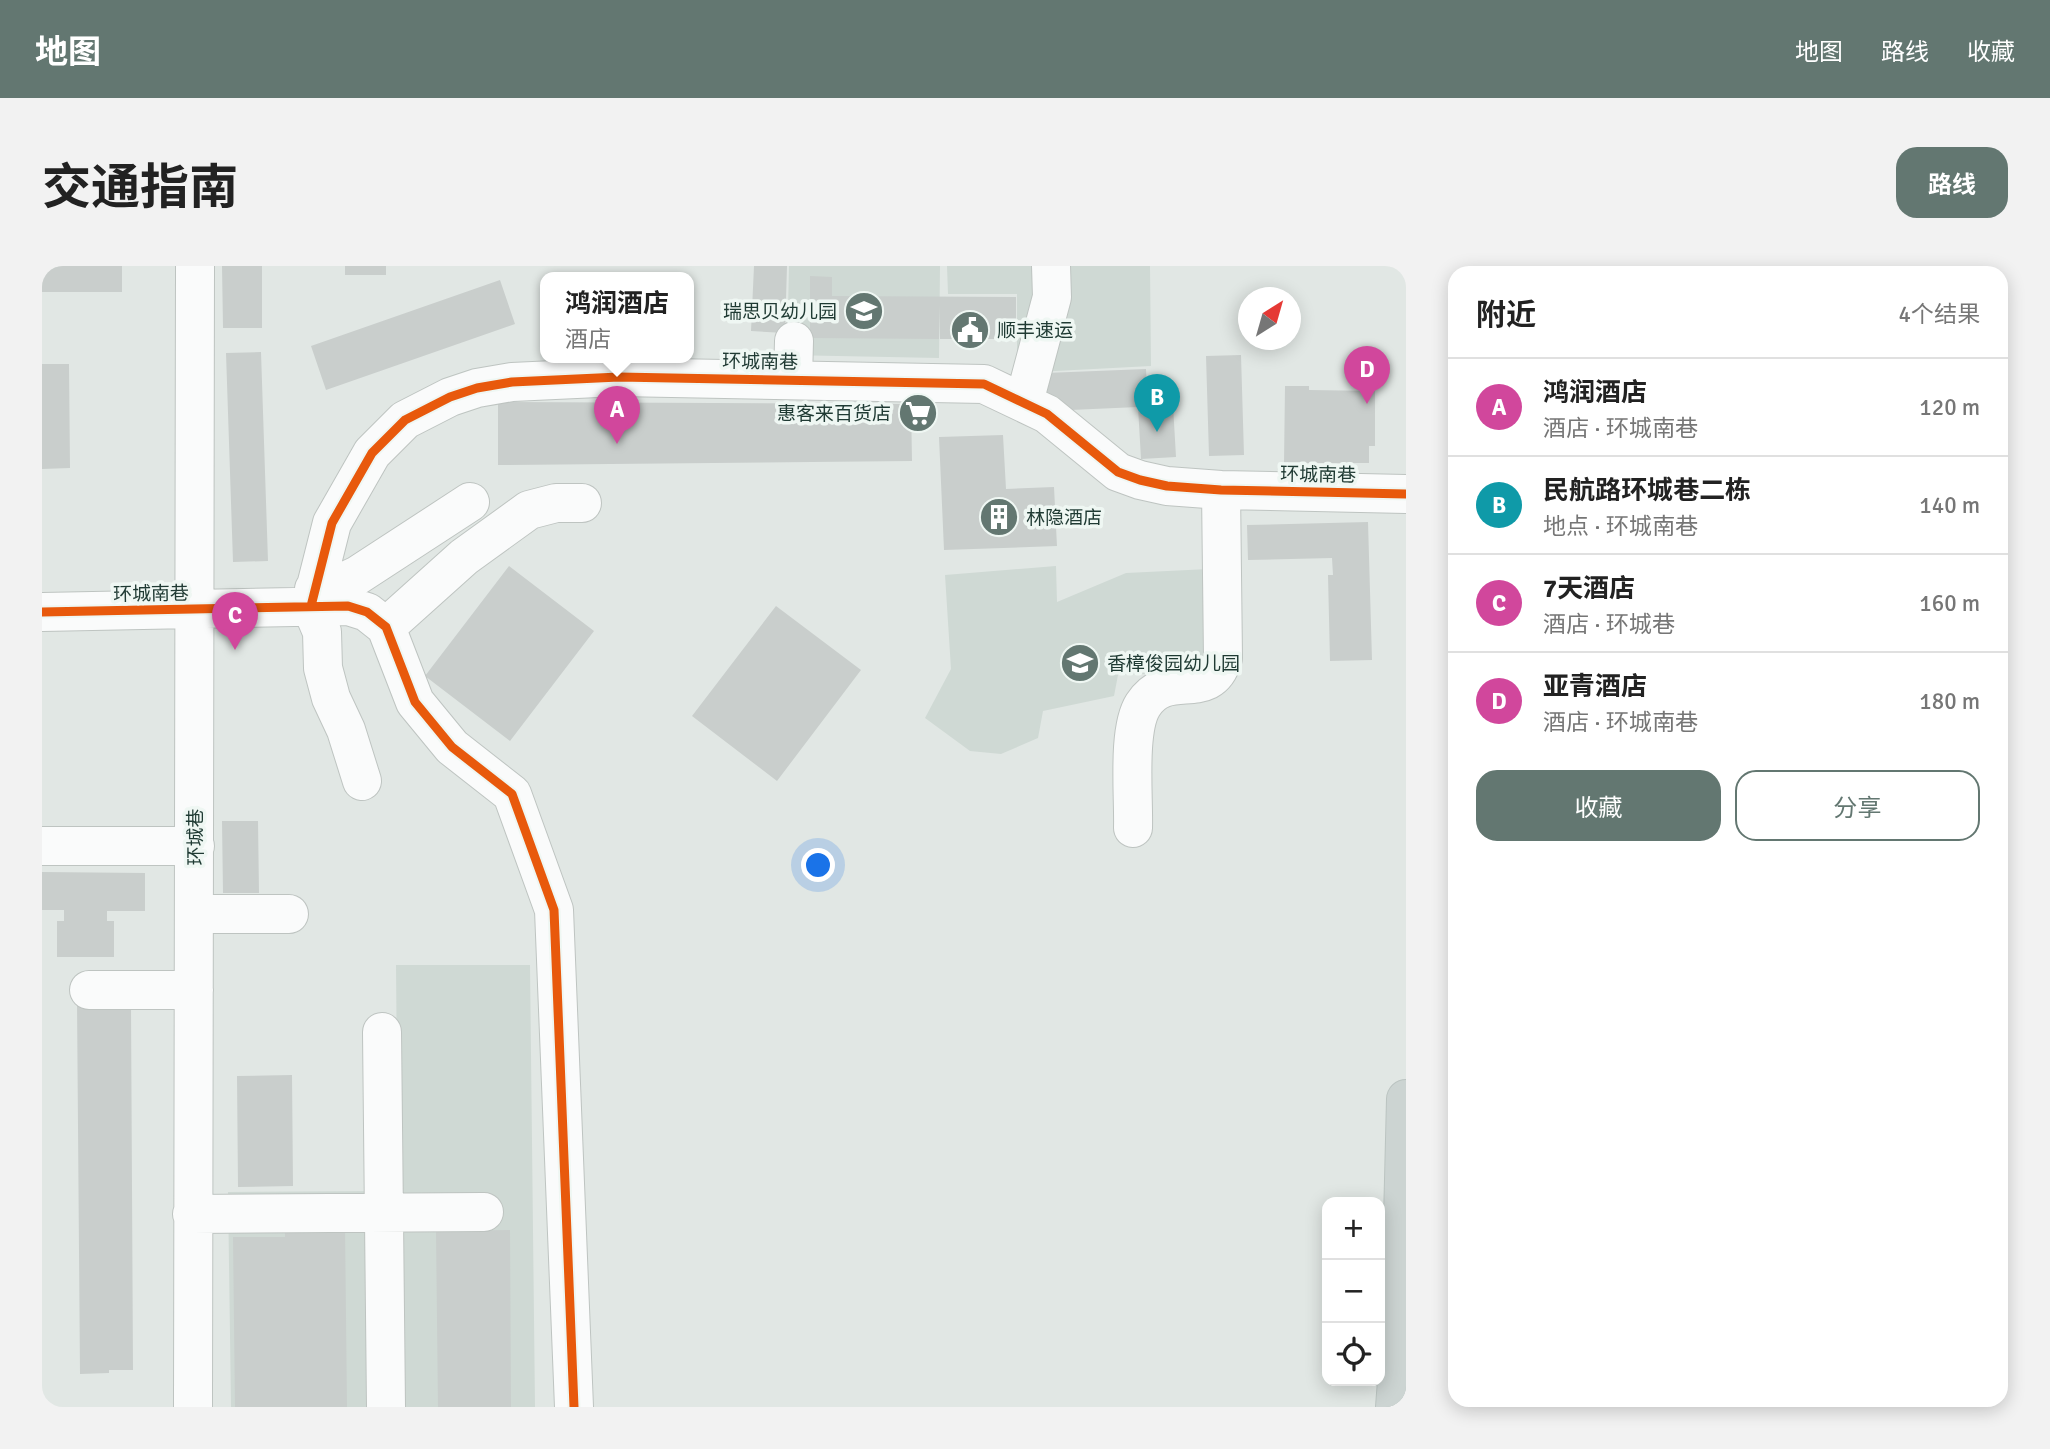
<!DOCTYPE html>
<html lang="zh">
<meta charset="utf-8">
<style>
body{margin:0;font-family:Signika,"Noto Sans SC",sans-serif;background:#f2f2f2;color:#222}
.controls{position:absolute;right:21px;bottom:21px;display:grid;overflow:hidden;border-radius:14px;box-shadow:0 4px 18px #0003}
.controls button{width:63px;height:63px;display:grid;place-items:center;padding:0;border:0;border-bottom:2px solid #e0e0e0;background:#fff;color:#222;font:35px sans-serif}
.compass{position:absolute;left:1196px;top:21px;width:63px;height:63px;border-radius:50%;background:#fff;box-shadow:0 4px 18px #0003;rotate:37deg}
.you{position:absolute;left:777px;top:600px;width:24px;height:24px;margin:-18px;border:5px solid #fff;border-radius:50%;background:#1a73e8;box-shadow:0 0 0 10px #1a73e833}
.badge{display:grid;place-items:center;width:46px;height:46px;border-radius:50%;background:#637771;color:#fff;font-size:23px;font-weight:700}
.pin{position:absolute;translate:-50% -58px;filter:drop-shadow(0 2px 4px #0008)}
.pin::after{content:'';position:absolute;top:37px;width:24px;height:21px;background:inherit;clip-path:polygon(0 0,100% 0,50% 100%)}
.popup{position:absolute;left:498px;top:6px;width:154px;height:91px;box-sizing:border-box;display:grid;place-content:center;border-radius:14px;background:#fff;filter:drop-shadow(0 2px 5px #0005);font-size:23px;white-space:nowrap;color:#767676}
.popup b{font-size:26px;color:#222}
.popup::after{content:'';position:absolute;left:50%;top:100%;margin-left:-14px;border:14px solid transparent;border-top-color:#fff}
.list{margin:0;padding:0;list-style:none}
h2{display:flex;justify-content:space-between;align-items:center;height:91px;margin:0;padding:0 28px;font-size:30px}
h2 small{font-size:23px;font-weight:400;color:#767676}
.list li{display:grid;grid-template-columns:46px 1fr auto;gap:21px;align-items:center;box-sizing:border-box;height:98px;padding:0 28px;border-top:2px solid #e0e0e0}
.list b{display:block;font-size:26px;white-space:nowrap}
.list p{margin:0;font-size:23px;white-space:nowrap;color:#767676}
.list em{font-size:23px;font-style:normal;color:#767676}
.actions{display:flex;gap:14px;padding:21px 28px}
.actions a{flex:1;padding:16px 0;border:2px solid #637771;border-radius:21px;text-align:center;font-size:24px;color:#637771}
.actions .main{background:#637771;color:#fff}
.icon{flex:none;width:38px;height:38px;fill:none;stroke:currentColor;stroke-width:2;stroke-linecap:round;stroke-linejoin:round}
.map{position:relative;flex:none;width:1364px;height:1141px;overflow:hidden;border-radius:21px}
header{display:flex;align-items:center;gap:42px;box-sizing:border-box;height:98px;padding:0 35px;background:#637771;color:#fff}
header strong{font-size:33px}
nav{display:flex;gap:38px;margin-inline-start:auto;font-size:24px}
.intro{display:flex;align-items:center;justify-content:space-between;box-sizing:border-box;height:168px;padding:0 42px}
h1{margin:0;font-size:49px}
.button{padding:18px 32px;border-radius:21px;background:#637771;color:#fff;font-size:24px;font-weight:700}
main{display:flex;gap:42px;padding:0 42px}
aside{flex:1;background:#fff;border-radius:21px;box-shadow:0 4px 18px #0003}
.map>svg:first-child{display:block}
.built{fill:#cfd9d4}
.building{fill:#c9cecc}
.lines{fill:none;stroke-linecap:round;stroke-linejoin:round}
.minor-casing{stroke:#bec4c1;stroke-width:40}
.major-casing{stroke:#bbc4c1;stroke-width:40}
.minor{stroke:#fafbfb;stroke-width:38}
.major{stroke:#ccd4d2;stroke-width:38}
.cycleway-casing{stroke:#eff7f3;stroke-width:13}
.cycleway{stroke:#e8590c;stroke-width:9}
.labels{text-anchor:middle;stroke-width:7;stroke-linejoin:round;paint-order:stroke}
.poi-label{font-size:19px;fill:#1f3a33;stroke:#eff7f3;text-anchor:start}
.street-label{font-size:19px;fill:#1f3a33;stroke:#eff7f3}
</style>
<header>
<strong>地图</strong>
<nav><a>地图</a><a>路线</a><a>收藏</a></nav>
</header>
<div class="intro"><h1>交通指南</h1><a class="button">路线</a></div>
<main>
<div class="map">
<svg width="1364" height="1141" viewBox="0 0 1364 1141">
<rect width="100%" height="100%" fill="#e1e7e4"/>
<path class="built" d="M 747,0 L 898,0 L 897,92 L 745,89 Z
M 905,0 L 1108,0 L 1109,100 L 975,107 L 975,28 L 906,28 Z
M 1014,300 L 1015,336 L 1084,307 L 1167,303 L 1161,406 L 1076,409 L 1072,430 L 1001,445 L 996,472 L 959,488 L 928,485 L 883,452 L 909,403 L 903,309 Z
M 354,699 L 488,699 L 493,1141 L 189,1141 L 186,926 L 356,925 Z"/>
<path class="building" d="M 0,0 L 80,0 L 80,26 L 0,26 Z
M 180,0 L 220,0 L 220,62 L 181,62 Z
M 303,0 L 344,0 L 344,9 L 303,9 Z
M 712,0 L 745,0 L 743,67 L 709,65 Z
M 768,10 L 790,11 L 790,30 L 974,31 L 974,73 L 898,73 L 898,39 L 897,73 L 768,72 Z
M 458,14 L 473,58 L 284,124 L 269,80 Z
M 219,86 L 226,295 L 191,296 L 184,87 Z
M 1199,89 L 1202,189 L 1167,190 L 1164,90 Z
M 0,98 L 27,98 L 28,202 L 0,203 Z
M 1104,103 L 1106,141 L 1131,139 L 1134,191 L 1099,193 L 1096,141 L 1006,145 L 1004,107 Z
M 1243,120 L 1267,120 L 1267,124 L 1333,125 L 1333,180 L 1327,180 L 1327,197 L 1242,197 Z
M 456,136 L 869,138 L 870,195 L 456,199 Z
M 961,169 L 964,223 L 1012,221 L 1015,280 L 902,284 L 897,171 Z
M 1326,256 L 1330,394 L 1288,395 L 1286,309 L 1291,309 L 1290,292 L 1206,294 L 1205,259 Z
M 467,300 L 552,365 L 468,475 L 383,410 Z
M 734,340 L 819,404 L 735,515 L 650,450 Z
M 180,555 L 216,555 L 217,627 L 181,627 Z
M 0,606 L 103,607 L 103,645 L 65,645 L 65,655 L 72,655 L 72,691 L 15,691 L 15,655 L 22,655 L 22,644 L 0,644 Z
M 35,735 L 89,740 L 91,1104 L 67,1104 L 67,1107 L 38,1108 Z
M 250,809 L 251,920 L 196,921 L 195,810 Z
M 243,960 L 303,960 L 305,1141 L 193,1141 L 191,971 L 243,971 Z
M 468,964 L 469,1141 L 396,1141 L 394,965 Z"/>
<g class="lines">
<g class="minor-casing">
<path id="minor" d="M 751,113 L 752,75
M 982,136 L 1010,31 L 1009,0
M 272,323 L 299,317 L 316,309 L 428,236
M 269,340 L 290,257 L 330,187 L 363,154 L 408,131 L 435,122 L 470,116 L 577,111 L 942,118 L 1005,148 L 1076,206 L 1098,214 L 1125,220 L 1179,224 L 1364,228
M 269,340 L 280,366 L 281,402 L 289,432 L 304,464 L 320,515
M 0,346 L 306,340 L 325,346 L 344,361 L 373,436 L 410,481 L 470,528 L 512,644 L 532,1141
M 344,361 L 422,291 L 487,244 L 514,237 L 540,237
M 1091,562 C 1092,531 1085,464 1101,439 C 1126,400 1168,439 1181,392 L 1179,224
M 0,580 L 153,580
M 153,648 L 247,648
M 47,724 L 152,724
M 340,766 L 344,1141
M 150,948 L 442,946
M 151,1141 L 153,0"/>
</g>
<g class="major-casing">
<path id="major" d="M 1353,1141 L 1358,1075 L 1364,833"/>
</g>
<use href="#minor" class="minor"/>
<use href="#major" class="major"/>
<g class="cycleway-casing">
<path id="cycleway" d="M 269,340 L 290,257 L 330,187 L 363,154 L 408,131 L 435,122 L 470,116 L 577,111 L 942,118 L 1005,148 L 1076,206 L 1098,214 L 1125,220 L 1179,224 L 1364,228
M 0,346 L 306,340 L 325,346 L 344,361 L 373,436 L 410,481 L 470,528 L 512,644 L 532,1141"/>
</g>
<use href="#cycleway" class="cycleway"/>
</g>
<defs>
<g id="school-disc" transform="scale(2.0125)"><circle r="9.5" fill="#637771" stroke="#eff7f3"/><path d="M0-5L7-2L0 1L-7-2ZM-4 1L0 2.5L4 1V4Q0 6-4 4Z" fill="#fff"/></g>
<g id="civic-disc" transform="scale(2.0125)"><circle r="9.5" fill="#637771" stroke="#eff7f3"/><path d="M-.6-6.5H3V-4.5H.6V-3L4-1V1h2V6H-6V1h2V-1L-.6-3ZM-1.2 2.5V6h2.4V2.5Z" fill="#fff"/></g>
<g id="supermarket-disc" transform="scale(2.0125)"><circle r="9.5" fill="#637771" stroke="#eff7f3"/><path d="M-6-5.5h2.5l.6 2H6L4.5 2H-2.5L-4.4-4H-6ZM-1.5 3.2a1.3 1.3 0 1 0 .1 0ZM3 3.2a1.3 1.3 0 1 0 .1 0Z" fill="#fff"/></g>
<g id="building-disc" transform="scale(2.0125)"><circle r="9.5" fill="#637771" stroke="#eff7f3"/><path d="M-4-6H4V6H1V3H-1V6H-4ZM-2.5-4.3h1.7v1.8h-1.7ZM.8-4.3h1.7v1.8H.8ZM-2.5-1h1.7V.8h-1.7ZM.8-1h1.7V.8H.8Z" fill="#fff"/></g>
</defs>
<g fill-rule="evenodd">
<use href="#school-disc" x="822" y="45"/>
<use href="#civic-disc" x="928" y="64"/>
<use href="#supermarket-disc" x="876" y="147"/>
<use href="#building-disc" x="957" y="251"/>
<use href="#school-disc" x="1038" y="397"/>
</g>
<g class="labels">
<g class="poi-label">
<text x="795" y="52" text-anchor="end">瑞思贝幼儿园</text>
<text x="955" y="71">顺丰速运</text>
<text x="849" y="154" text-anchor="end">惠客来百货店</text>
<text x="984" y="258">林隐酒店</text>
<text x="1065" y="404">香樟俊园幼儿园</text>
</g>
<g class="street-label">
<text transform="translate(718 95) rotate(1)" y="7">环城南巷</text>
<text transform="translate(1276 208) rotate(1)" y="7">环城南巷</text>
<text transform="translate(109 327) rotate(-1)" y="7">环城南巷</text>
<text transform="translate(153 571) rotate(-90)" y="7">环城巷</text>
</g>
</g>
</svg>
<div class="controls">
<button>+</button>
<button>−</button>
<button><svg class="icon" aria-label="locate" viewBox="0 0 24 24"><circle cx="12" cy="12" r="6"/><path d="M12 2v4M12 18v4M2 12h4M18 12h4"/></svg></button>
</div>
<svg class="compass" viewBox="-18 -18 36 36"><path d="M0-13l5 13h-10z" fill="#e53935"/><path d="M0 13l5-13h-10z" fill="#767676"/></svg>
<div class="you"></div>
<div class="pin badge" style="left:575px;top:178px;background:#d1479c">A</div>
<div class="popup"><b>鸿润酒店</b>酒店</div>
<div class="pin badge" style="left:1115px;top:166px;background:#0f9aa8">B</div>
<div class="pin badge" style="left:193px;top:384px;background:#d1479c">C</div>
<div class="pin badge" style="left:1325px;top:138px;background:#d1479c">D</div>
</div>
<aside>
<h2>附近<small>4个结果</small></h2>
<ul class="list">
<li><span class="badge" style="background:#d1479c">A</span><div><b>鸿润酒店</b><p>酒店 · 环城南巷</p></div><em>120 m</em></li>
<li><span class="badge" style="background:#0f9aa8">B</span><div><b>民航路环城巷二栋</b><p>地点 · 环城南巷</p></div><em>140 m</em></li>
<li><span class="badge" style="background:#d1479c">C</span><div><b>7天酒店</b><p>酒店 · 环城巷</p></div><em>160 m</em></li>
<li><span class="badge" style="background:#d1479c">D</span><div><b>亚青酒店</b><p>酒店 · 环城南巷</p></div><em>180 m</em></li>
</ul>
<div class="actions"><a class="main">收藏</a><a>分享</a></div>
</aside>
</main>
